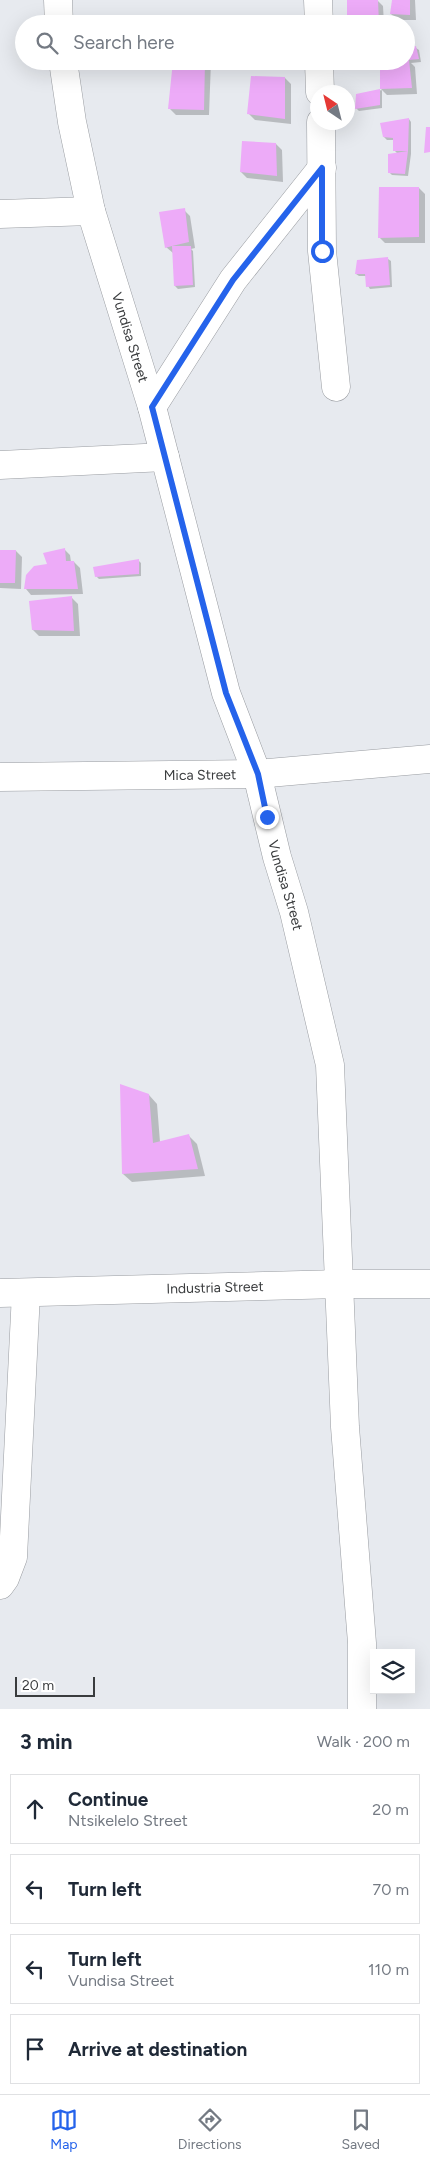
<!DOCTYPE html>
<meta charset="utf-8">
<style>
body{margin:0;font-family:Figtree,sans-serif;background:#f2f2f3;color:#1f2937}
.controls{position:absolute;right:15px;bottom:15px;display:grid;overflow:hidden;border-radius:0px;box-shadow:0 5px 20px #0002}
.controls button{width:45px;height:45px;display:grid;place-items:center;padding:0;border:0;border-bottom:1px solid #e0e1e3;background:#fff;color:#1f2937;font:25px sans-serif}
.compass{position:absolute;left:310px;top:85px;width:45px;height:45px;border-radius:50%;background:#fff;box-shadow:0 5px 20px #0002;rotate:325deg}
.scale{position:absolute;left:15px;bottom:12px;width:80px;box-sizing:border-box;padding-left:5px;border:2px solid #3a3c3e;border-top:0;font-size:14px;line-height:18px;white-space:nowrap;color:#3a3c3e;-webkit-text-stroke:4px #fff;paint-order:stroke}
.stop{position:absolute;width:15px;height:15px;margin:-11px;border:4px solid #2563eb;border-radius:50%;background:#fff}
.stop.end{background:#2563eb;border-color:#fff;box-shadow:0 1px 5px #0008}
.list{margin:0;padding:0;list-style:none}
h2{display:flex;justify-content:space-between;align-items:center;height:65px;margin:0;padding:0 20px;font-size:21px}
h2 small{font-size:16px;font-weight:400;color:#747a83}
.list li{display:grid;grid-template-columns:32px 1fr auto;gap:15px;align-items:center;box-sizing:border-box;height:70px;margin:0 10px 10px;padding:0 10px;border:1px solid #e0e1e3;border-radius:0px}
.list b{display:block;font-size:19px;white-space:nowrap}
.list p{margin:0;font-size:16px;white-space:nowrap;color:#747a83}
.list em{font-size:16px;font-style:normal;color:#747a83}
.icon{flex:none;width:28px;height:28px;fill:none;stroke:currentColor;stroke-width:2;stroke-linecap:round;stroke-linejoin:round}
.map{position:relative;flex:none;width:430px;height:1709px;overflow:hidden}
.search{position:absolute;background:#fff;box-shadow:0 5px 20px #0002;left:15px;right:15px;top:15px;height:55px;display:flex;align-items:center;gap:12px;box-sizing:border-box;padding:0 18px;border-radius:28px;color:#747a83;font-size:19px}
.sheet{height:385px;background:#fff}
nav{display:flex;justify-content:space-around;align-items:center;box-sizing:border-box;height:70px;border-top:1px solid #e0e1e3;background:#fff;font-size:14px;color:#747a83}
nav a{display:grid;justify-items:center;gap:2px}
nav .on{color:#2563eb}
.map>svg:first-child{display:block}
.shadow{fill:#0003}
.building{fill:#edabf8}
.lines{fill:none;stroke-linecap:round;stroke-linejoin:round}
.minor-casing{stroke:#999ca1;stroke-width:29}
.minor{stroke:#fff;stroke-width:28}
.route{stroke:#2563eb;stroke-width:6}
.labels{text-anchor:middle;stroke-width:4;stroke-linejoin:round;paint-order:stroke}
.street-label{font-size:14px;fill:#3a3c3e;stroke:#fff}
</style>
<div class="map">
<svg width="430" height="1709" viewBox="0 0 430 1709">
<rect width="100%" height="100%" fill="#e7eaef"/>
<path class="shadow" d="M 348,0 L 377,0 L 383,6 L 384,24 L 348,24 Z
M 393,0 L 415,0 L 416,20 L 397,20 L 391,14 Z
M 416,48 L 419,50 L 421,62 L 411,63 L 415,67 L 417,94 L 387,95 L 381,89 L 402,61 L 406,61 Z
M 174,61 L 211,61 L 209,115 L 176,115 L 170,109 Z
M 285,78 L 291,84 L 291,124 L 255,120 L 249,114 Z
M 382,90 L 382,108 L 359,111 L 356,108 L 357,95 Z
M 409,119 L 411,122 L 411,154 L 408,176 L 392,175 L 389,172 L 397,153 L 394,150 L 394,140 L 387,140 L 384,137 Z
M 276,144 L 282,150 L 283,182 L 247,178 L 241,172 Z
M 419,188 L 425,194 L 425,243 L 385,243 L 379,237 Z
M 184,210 L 190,216 L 195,248 L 191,249 L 193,251 L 195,287 L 178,289 L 175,286 L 173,253 L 166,247 Z
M 388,259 L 391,261 L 392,287 L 370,289 L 368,286 L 367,276 L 359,276 L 356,274 Z
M 64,549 L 70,555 L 71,562 L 74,562 L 80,568 L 83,594 L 31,595 L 26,589 Z
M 0,551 L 16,551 L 22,557 L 21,589 L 0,588 Z
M 138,560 L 141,563 L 141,576 L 99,579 L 96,576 Z
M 72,598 L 78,604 L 80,636 L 39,636 L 33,630 Z
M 149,1095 L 157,1104 L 160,1142 L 189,1136 L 197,1144 L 205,1176 L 132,1182 L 123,1174 Z"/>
<path class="building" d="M 347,0 L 378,0 L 379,24 L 347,24 Z
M 392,0 L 410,0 L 410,15 L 390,14 Z
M 416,46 L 419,59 L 409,60 L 412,88 L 380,89 L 380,105 L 355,109 L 356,94 L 380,89 L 380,64 L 406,61 L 406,48 Z
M 173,61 L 205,61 L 204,110 L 168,109 Z
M 251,76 L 285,77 L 285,119 L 247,114 Z
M 409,118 L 408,151 L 405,174 L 388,173 L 388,154 L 408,151 L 393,151 L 393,138 L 383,137 L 380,123 Z
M 426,127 L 430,127 L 430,152 L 424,153 Z
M 242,141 L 276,143 L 277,176 L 240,172 Z
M 379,187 L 419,187 L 419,237 L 378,238 Z
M 185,208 L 189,242 L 172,246 L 191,246 L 193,285 L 174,286 L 172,246 L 165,248 L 159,212 Z
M 388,257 L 390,285 L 366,287 L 365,274 L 355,274 L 357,260 Z
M 65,548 L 66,561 L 74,561 L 78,589 L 24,589 L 26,575 L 34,566 L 47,564 L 43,553 Z
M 0,550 L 16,550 L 15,583 L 0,583 Z
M 139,559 L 139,574 L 95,577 L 93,567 Z
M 72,596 L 74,631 L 32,630 L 29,601 Z
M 120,1084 L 149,1094 L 153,1143 L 189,1134 L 198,1169 L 122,1174 Z"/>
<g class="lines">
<g class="minor-casing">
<g id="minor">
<path d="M 58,0 L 59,24"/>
<path d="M 318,0 L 319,24"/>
<path id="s1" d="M 63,61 L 72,122 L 91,211 L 152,407 L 226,693 L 257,774 L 277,857 L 294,912 L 330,1065 L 345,1427 L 362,1643 L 362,1709"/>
<path d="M 319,61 L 320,92"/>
<path d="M 321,122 L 322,251 L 336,387"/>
<path d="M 0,214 L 91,211"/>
<path d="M 152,407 L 233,280 L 322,168"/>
<path d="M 0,465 L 165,457"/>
<path id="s2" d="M 0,777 L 257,774 L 430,759"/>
<path id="s3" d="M 0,1293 L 340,1284 L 430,1284"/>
<path d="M 0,1585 L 5,1578 L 13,1557 L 26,1293"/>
</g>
</g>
<use href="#minor" class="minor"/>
</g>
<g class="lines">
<path class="route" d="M 267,817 L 258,774 L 226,693 L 152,407 L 233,280 L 322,168 L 322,251"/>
</g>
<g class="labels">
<g class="street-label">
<text dy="5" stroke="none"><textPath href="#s1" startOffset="285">Vundisa Street</textPath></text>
<text dy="5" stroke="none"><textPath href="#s2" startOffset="200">Mica Street</textPath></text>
<text dy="5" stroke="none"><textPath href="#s1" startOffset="855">Vundisa Street</textPath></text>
<text dy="5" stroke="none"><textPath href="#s3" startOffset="215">Industria Street</textPath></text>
</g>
</g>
</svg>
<div class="controls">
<button><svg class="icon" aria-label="layers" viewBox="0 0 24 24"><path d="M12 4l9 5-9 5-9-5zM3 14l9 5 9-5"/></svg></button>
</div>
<svg class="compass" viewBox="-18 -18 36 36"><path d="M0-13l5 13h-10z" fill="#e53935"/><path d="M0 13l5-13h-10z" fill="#747a83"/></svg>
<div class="scale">20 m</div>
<div class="stop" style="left:322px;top:251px"></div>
<div class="stop end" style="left:267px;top:817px"></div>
<div class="search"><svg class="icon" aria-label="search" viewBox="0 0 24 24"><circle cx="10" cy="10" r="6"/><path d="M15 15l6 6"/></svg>Search here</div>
</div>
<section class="sheet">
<h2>3 min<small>Walk · 200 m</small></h2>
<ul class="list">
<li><svg class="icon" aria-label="ahead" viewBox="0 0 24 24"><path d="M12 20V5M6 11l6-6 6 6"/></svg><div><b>Continue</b><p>Ntsikelelo Street</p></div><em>20 m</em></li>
<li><svg class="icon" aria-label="left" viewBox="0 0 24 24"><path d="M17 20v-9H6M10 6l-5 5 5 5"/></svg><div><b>Turn left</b></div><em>70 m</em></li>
<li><svg class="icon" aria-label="left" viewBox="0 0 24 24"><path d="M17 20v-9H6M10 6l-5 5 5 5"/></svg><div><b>Turn left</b><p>Vundisa Street</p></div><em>110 m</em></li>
<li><svg class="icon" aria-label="arrive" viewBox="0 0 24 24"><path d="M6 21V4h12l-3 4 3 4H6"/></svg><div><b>Arrive at destination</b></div></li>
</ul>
</section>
<nav>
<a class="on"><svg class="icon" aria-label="map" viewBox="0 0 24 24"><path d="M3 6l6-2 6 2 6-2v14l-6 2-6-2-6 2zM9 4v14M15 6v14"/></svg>Map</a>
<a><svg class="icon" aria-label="directions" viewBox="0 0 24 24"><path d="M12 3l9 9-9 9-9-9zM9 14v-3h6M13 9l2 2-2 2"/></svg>Directions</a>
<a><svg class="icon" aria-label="saved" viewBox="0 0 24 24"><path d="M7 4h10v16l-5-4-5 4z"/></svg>Saved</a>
</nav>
